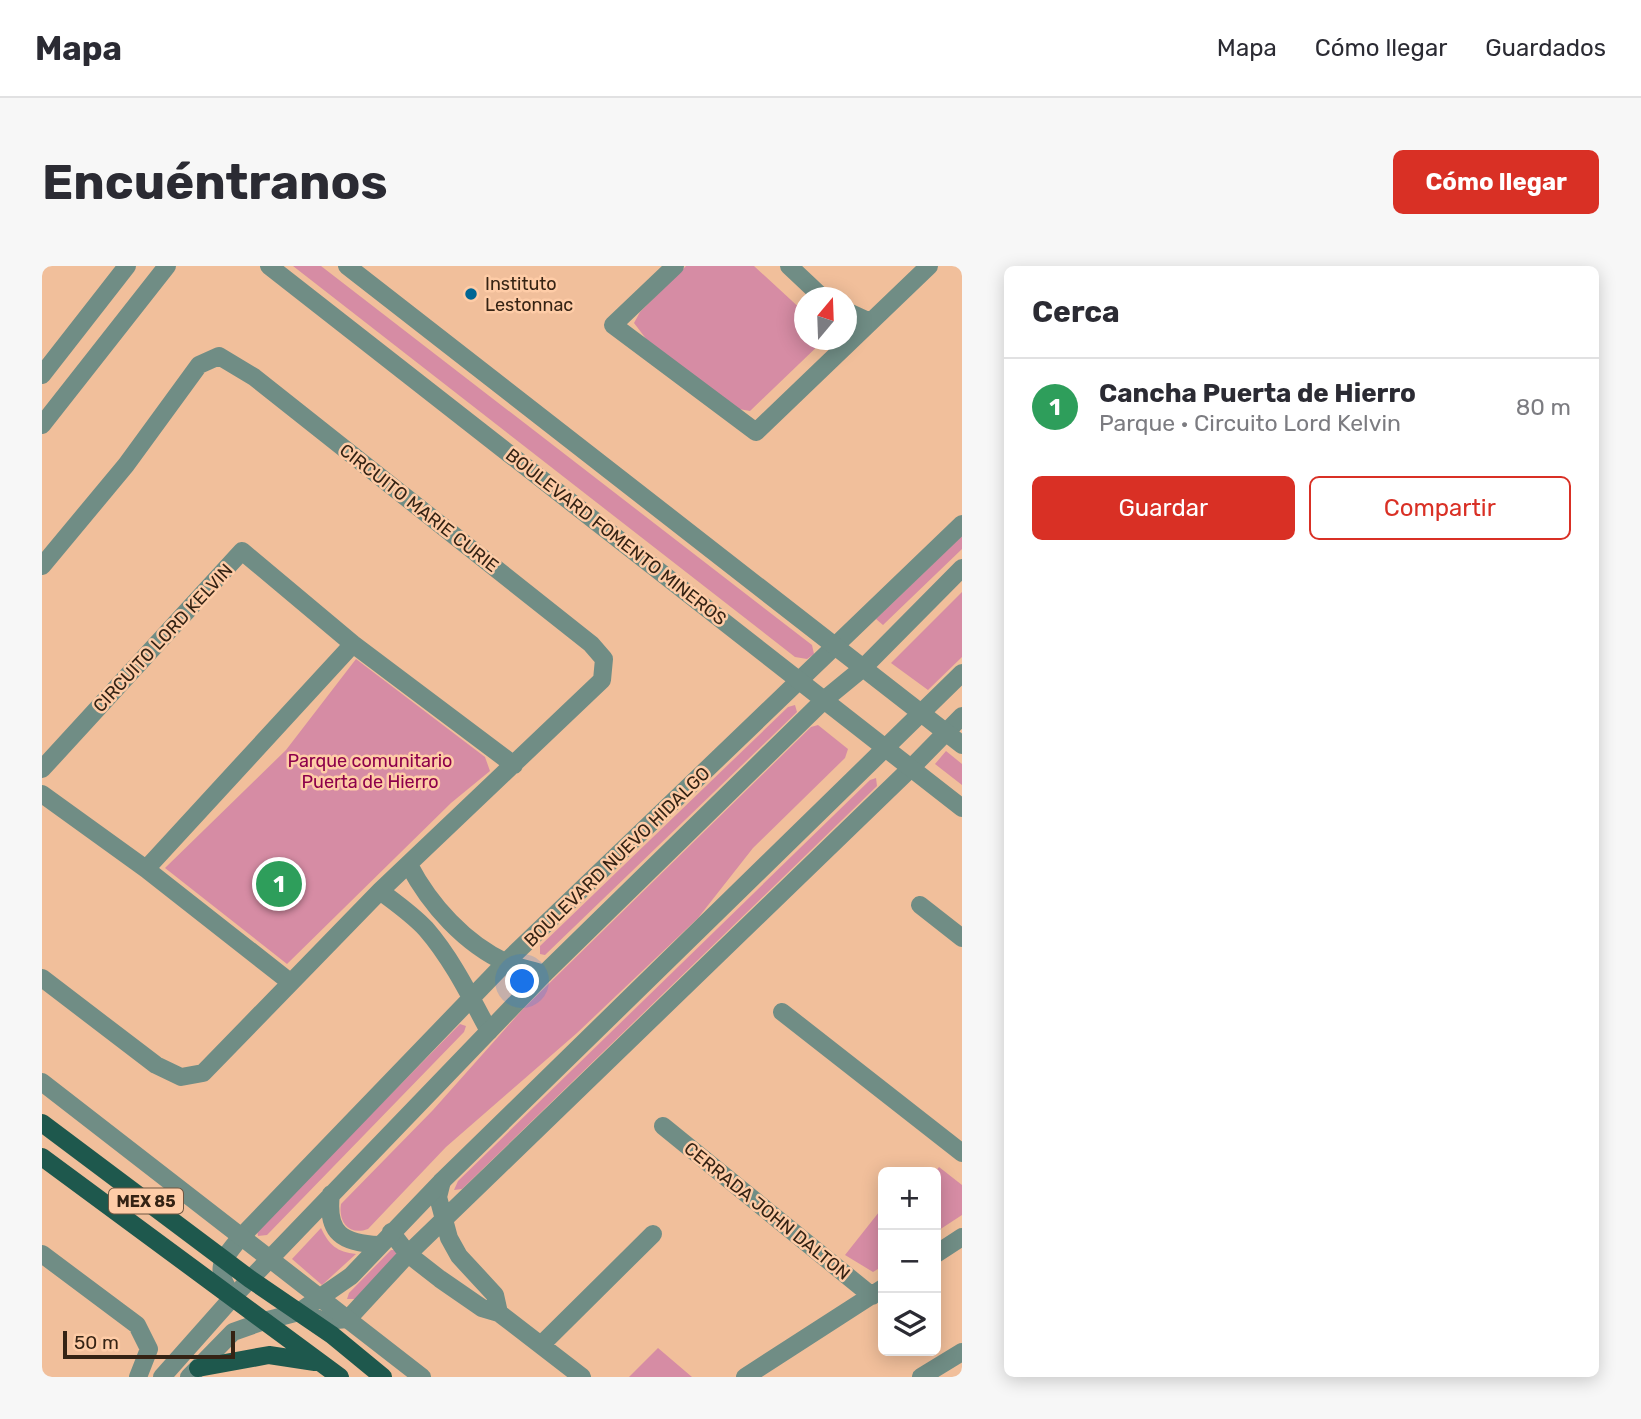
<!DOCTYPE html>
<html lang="es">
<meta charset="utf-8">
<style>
body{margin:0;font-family:Rubik,sans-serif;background:#f7f7f7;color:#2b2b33}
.controls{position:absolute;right:21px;bottom:21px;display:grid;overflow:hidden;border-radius:10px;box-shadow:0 4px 18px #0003}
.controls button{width:63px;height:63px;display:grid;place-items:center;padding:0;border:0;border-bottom:2px solid #e1e1e2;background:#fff;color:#2b2b33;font:35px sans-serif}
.compass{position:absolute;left:752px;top:21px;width:63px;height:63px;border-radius:50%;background:#fff;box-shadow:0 4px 18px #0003;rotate:19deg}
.scale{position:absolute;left:21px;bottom:18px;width:172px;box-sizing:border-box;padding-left:7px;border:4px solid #352314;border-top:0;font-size:19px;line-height:24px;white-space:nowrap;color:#352314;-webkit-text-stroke:5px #fecca7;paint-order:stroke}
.you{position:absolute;left:481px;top:716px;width:24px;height:24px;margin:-18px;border:5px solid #fff;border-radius:50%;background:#1a73e8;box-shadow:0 0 0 10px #1a73e833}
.badge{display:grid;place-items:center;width:46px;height:46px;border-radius:50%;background:#d93025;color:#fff;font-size:23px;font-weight:700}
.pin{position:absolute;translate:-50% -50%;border:4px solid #fff;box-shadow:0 2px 7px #0006}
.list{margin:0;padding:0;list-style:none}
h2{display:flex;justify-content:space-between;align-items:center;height:91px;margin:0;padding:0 28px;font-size:30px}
h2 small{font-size:23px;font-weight:400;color:#7c7c81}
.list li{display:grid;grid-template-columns:46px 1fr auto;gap:21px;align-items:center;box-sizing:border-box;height:98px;padding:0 28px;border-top:2px solid #e1e1e2}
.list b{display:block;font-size:26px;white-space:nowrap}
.list p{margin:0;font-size:23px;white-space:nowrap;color:#7c7c81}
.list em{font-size:23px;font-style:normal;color:#7c7c81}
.actions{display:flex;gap:14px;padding:21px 28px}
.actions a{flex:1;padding:16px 0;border:2px solid #d93025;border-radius:10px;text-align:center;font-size:24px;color:#d93025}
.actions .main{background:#d93025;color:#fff}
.icon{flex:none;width:38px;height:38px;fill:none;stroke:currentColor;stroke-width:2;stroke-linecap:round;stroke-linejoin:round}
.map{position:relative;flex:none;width:920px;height:1111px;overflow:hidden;border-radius:10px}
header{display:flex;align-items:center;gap:42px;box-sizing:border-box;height:98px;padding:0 35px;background:#fff;border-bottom:2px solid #e1e1e2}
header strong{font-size:33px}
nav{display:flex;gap:38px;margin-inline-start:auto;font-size:24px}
.intro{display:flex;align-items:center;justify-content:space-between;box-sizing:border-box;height:168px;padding:0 42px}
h1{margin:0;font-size:49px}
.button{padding:18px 32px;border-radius:10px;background:#d93025;color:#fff;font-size:24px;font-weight:700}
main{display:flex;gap:42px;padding:0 42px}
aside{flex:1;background:#fff;border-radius:10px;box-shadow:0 4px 18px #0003}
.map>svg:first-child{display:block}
.green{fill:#d68ca4}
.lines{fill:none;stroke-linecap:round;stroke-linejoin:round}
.minor{stroke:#708d85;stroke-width:18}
.tertiary{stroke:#708d85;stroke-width:18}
.primary{stroke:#1e584d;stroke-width:18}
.poi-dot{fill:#006694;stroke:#fecca7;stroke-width:2.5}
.labels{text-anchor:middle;stroke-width:5;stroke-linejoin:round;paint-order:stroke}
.shield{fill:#fecca7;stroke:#715640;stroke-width:2}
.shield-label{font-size:16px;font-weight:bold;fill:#352314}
.poi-label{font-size:18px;fill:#352314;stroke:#fecca7;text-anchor:start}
.street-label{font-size:18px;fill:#352314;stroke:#fecca7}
.park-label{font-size:18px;fill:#8d004b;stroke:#fecca7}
</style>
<header>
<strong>Mapa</strong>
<nav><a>Mapa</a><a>Cómo llegar</a><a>Guardados</a></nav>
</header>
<div class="intro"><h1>Encuéntranos</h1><a class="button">Cómo llegar</a></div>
<main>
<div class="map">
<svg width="920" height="1111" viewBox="0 0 920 1111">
<rect width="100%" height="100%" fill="#f1bf9b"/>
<path class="green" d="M 251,0 L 279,0 L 770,379 L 772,388 L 765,393 L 753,391 Z
M 644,0 L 712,0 L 762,46 L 762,74 L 782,74 L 708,145 L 697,143 L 605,74 L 592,57 L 598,46 Z
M 920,270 L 920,283 L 841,359 L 834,353 Z
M 920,326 L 920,391 L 886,424 L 849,397 Z
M 314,393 L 443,491 L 448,505 L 409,537 L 245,698 L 123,602 L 244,484 Z
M 753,439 L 755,446 L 503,689 L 498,688 L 498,680 L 746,441 Z
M 776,459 L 806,483 L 803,492 L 711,582 L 656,652 L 535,767 L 404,881 L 326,963 C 307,970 296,956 299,938 L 391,844 L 481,743 L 769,461 Z
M 904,485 L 920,498 L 920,519 L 893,498 Z
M 834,512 L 835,520 L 420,923 L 412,924 L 416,915 L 828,514 Z
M 418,758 L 424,760 L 422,766 L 225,969 L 216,970 L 215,964 Z
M 897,901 L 920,919 L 920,949 L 894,966 L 893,906 Z
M 841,941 L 841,1000 L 831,1006 L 803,989 Z
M 279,962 C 287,979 295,986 314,988 L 280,1019 L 250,993 Z
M 349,984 L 354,984 L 354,989 L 313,1033 L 305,1033 L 307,1027 Z
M 616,1082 L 650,1111 L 587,1111 Z"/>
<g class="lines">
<path class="minor" d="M 633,0 L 571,59 L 714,166 L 887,0
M 747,0 L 781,32
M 804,45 L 828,56
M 0,300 L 84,199 L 157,99 L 177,90 L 212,111 L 549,378 L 562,393 L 560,414 L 338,625 L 161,807 L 139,811 L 114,799 L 0,712
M 0,503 L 200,285 L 311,378 L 472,499
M 0,528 L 104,603 L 248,716
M 367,599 C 388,639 423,678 465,697 C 477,702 490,704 502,708
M 104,603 L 311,378
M 338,625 C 354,637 370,648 384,663 C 410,693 428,730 447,765
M 878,639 L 920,672
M 740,746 L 920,887
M 621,860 L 830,1030
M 400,915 L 396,931 L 407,972 L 417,990 L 453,1029 L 457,1047
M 349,966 L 366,988 L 398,1013 L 440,1042 L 457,1047 L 540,1111
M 0,988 L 95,1059 L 107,1083 L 96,1111
M 894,988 L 920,971
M 263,1048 L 282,1055 L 306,1053 L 366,988 L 869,502 L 920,450
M 499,1079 L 611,968
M 120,1111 L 191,1031 C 171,1003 179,995 199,971 L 464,696 L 920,258
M 147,1111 L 191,1066 L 222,1055
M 703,1111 L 841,1022"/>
<path class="tertiary" d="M 227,0 L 920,542
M 305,0 L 920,479
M 0,109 L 85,0
M 0,159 L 125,0
M 0,816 L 380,1111
M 289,928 C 284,968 301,977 337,979
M 191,1031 L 502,708 L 782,434 L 821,402 L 920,302
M 222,1055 L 257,1046 L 309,1010 L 400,915 L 920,407
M 879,1111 L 920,1086"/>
<path class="primary" d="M 0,857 L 208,1013 L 290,1069 L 341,1111
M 0,891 L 298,1111
M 156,1102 L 227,1089 L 273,1096"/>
</g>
<circle class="poi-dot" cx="429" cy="28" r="7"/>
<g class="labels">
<rect class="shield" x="67" y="922.5" width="74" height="25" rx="5"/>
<g class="shield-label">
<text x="104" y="941">MEX 85</text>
</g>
<g class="poi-label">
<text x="443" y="24">Instituto<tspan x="443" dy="21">Lestonnac</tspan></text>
</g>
<g class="street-label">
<text transform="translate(377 242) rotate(38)" y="6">CIRCUITO MARIE CURIE</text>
<text transform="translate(574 271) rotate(38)" y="6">BOULEVARD FOMENTO MINEROS</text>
<text transform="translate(121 372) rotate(-47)" y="6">CIRCUITO LORD KELVIN</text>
<text transform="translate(575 591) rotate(-44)" y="6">BOULEVARD NUEVO HIDALGO</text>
<text transform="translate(725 945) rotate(39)" y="6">CERRADA JOHN DALTON</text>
</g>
<g class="park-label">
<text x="328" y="501">Parque comunitario<tspan x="328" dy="21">Puerta de Hierro</tspan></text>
</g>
</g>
</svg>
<div class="controls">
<button>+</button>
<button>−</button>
<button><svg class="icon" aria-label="layers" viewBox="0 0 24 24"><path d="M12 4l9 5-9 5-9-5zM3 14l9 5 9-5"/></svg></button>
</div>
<svg class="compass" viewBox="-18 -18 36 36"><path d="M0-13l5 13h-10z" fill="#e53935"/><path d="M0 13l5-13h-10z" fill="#7c7c81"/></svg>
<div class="scale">50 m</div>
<div class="you"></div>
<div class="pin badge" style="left:237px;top:618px;background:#2e9e5b">1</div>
</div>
<aside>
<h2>Cerca<small></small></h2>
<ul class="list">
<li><span class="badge" style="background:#2e9e5b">1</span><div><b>Cancha Puerta de Hierro</b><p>Parque · Circuito Lord Kelvin</p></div><em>80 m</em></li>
</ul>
<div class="actions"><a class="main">Guardar</a><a>Compartir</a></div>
</aside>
</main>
